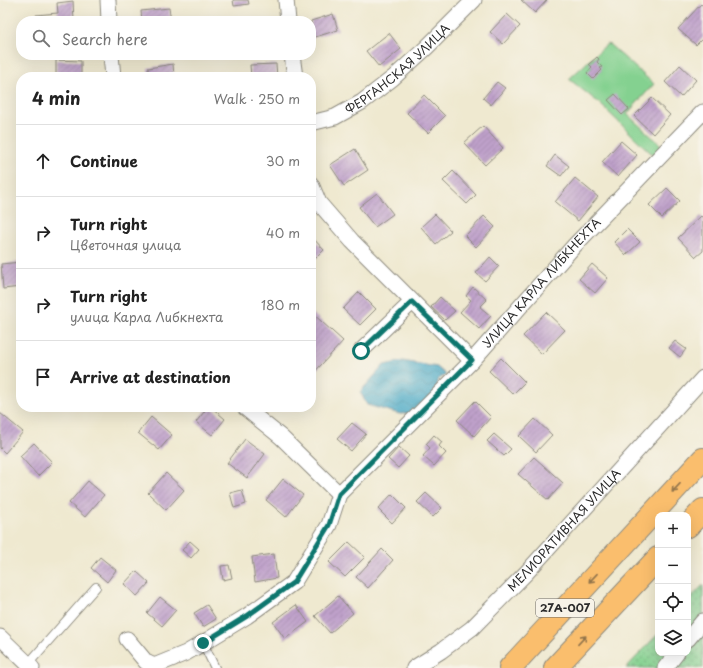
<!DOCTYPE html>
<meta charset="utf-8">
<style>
body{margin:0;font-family:"Playpen Sans",sans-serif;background:#f2f2f2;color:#222}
.controls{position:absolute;right:12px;bottom:12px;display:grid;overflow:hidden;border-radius:8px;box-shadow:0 4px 16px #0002}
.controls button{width:36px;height:36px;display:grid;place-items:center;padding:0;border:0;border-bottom:1px solid #e0e0e0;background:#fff;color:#222;font:20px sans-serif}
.stop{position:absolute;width:12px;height:12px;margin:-9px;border:3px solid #0f766e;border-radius:50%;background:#fff}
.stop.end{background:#0f766e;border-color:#fff;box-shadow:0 1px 4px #0008}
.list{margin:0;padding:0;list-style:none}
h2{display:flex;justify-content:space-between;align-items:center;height:52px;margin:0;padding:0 16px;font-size:17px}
h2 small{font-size:13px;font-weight:400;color:#767676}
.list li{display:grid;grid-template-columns:26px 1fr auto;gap:12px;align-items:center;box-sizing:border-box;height:72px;padding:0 16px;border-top:1px solid #e0e0e0}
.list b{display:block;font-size:15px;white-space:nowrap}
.list p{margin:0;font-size:13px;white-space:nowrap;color:#767676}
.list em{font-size:13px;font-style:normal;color:#767676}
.icon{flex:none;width:22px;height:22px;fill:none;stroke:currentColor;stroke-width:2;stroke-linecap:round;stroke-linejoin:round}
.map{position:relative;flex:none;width:703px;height:668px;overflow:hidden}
.search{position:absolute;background:#fff;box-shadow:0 4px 16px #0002;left:16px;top:16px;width:300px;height:44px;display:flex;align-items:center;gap:10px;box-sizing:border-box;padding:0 14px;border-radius:16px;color:#767676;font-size:15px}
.panel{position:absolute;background:#fff;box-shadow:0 4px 16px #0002;left:16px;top:72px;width:300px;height:340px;border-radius:16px}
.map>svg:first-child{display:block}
.grass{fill:url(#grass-dots);stroke:#587e5e}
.garden{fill:#84d190;stroke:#587e5e}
.water{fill:url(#water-waves);stroke:#396a78}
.building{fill:url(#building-hatch)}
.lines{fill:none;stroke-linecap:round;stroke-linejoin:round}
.lane-casing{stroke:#8d8a7e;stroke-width:10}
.street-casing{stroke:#8d8a7e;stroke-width:17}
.highway-casing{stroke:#8d8a7e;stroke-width:24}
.lane{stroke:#fff;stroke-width:8}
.street{stroke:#fff;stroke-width:15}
.highway{stroke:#fabe6d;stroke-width:22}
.oneway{stroke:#92744c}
.route{stroke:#0f766e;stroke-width:5}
.labels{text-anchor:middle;stroke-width:4;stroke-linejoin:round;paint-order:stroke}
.shield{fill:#f7f3e8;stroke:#686764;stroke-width:1}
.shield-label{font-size:11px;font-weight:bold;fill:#2b2b2b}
.street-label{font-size:12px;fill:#2b2b2b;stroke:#f7f3e8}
</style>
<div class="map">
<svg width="703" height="668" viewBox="0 0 703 668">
<defs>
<pattern id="grass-dots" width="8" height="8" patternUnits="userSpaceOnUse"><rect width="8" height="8" fill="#84d190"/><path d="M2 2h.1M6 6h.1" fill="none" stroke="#6caa76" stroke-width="1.8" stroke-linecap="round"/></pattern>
<pattern id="water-waves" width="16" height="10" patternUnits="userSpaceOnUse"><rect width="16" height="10" fill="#47a8c6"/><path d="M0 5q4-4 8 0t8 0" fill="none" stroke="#3b89a1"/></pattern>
<pattern id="building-hatch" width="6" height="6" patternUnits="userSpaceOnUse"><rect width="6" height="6" fill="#bfa1cb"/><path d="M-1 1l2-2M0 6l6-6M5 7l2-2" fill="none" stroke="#9b83a5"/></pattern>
</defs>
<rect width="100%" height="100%" fill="#f7f3e8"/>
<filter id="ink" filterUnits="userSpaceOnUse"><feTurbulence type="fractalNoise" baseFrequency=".025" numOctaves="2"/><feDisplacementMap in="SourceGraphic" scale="8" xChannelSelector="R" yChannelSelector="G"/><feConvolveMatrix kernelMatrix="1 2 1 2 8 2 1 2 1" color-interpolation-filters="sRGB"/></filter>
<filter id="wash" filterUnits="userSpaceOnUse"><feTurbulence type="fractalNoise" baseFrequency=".012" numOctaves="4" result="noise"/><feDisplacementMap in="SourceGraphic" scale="16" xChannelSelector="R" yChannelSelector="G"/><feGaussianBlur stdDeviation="0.9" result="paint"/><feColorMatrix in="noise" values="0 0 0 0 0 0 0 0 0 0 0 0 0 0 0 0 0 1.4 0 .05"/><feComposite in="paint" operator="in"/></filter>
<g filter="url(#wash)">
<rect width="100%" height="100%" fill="#efe9d0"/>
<path class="grass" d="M 703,585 L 703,668 L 626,668 L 658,634 L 658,653 L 688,653 L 688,601 Z"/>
<path class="garden" d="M 607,44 L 610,45 L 654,84 L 627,114 L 662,146 L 654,156 L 599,103 L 569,79 Z"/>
<path class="water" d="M 403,361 L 437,367 L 446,375 L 437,380 L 438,392 L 416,413 L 400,414 L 367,405 L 360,392 L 384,365 Z"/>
<g id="blocks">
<path class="building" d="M 233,0 L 248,0 L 249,4 L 234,6 Z
M 521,0 L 547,0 L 535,13 Z
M 73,1 L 74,21 L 37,21 L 36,15 L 58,13 L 57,3 Z
M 701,4 L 703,6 L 703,38 L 696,45 L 678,29 Z
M 169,8 L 171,21 L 142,21 L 141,11 Z
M 333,14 L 338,30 L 312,38 L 311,34 L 311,21 Z
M 507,14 L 520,26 L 503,44 L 490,32 Z
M 389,33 L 401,49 L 379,67 L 366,51 Z
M 597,57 L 599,59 L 597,62 L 602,67 L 600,68 L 602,70 L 593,79 L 587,73 L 592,67 L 589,64 Z
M 56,60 L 81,61 L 81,77 L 56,77 Z
M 173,64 L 174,77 L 149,77 L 148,68 Z
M 276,64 L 277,77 L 251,77 L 250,65 Z
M 680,65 L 696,80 L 681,97 L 665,82 Z
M 497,82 L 505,88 L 491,105 L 483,98 Z
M 615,94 L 629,109 L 622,115 L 608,100 Z
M 424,95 L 445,116 L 428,133 L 407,113 Z
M 652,98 L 670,115 L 653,134 L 634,116 Z
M 483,126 L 503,148 L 485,165 L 464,143 Z
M 621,141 L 637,155 L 618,177 L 602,162 Z
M 355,149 L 368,170 L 344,186 L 330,165 Z
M 555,155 L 569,166 L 561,176 L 547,166 Z
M 453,171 L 476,195 L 467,204 L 443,181 Z
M 575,178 L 598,197 L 578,221 L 555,202 Z
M 667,188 L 680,201 L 662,218 L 649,205 Z
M 377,193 L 393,214 L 375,227 L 359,207 Z
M 435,214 L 451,231 L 436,244 L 421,227 Z
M 484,216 L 495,227 L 476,247 L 465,236 Z
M 701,216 L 703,218 L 703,251 L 696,257 L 678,238 Z
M 627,229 L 640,242 L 626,255 L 614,242 Z
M 311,236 L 324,250 L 313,261 L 311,260 Z
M 490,257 L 499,266 L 485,281 L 476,273 Z
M 21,262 L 21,287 L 3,289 L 1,264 Z
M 592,264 L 608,278 L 595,293 L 579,279 Z
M 473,287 L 487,300 L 480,307 L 491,316 L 479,329 L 460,312 L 471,300 L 466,296 Z
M 359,292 L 376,309 L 360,325 L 343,309 Z
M 440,297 L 455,311 L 445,320 L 431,307 Z
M 311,312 L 343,341 L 311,376 Z
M 546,312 L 565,330 L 542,354 L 523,336 Z
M 675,341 L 686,349 L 680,357 L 669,348 Z
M 501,358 L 525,382 L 513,394 L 489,371 Z
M 475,401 L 491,417 L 474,436 L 457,420 Z
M 208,407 L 211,407 L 225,419 L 212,435 L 196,422 Z
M 0,413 L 23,432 L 5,453 L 0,448 Z
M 151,417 L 172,435 L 159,450 L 138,433 Z
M 535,419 L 552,435 L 536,452 L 519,436 Z
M 352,423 L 366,434 L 351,451 L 337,439 Z
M 494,434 L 511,449 L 504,456 L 487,441 Z
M 434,435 L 442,442 L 439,446 L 446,453 L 434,466 L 423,456 L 430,448 L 426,444 Z
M 245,439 L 265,454 L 247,478 L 227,463 Z
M 34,443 L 52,462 L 38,476 L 20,456 Z
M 399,447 L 409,456 L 398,468 L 388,459 Z
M 534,457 L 563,483 L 548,500 L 518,474 Z
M 166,473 L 184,490 L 166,510 L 148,493 Z
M 283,479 L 303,495 L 286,517 L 266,500 Z
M 88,481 L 104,495 L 85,517 L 69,503 Z
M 242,490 L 246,504 L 234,508 L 230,493 Z
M 426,493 L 442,508 L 433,517 L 417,502 Z
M 392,494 L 406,508 L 392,523 L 378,509 Z
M 190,541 L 199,549 L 191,558 L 182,550 Z
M 349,542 L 365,557 L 345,577 L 329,562 Z
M 382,549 L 393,560 L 368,588 L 356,577 Z
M 274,554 L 277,578 L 255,582 L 252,557 Z
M 100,557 L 116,570 L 107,582 L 91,568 Z
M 229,565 L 232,578 L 223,580 L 221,566 Z
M 136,571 L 149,583 L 137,596 L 124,584 Z
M 338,596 L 353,613 L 330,633 L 315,616 Z
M 160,597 L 176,610 L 162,626 L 147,613 Z
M 207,605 L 216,619 L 203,627 L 194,613 Z
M 296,605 L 308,622 L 285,639 L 273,622 Z"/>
</g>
</g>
<g filter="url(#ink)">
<use href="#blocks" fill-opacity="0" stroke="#8d8a7e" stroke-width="1"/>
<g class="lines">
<g class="lane-casing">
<path id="lane" d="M 203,643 L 215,668
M 28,664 L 96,587"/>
</g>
<g class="street-casing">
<g id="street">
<path d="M 108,0 L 109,21"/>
<path d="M 286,0 L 288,21"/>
<path d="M 111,55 L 113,77"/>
<path d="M 292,55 L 295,77"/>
<path id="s1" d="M 311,123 L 335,117 L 362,102 L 393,78 L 426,48 L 474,0"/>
<path d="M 311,184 L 319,203 L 352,241 L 472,361"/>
<path d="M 361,351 L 412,302"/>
<path d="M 244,407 L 281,437 L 339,494"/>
<path d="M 0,637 L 32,668"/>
<path id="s2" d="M 127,639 L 146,662 L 154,666 L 186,653 L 203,643 L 247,616 L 294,582 L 329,525 L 339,494 L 472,361 L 574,246 L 703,112"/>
<path d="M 688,639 L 703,621"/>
<path id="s3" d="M 414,668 L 441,651 L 472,628 L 527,572 L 703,378"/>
<path d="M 665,668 L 677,653"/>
</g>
</g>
<g class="highway-casing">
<path id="highway" d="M 688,526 L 703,510
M 510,668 L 703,459
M 555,668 L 658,558"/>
</g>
<use href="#lane" class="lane"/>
<use href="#street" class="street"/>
<use href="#highway" class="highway"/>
</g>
<defs><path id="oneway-shaft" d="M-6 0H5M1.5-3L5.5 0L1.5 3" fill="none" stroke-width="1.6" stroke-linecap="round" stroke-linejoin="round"/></defs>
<g class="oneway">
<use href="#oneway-shaft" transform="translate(676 488) rotate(133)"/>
<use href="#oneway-shaft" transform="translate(593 578) rotate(133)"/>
<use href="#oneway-shaft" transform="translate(582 640) rotate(-47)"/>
</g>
</g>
<g class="lines" filter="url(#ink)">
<path class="route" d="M 203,643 L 247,616 L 294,582 L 329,525 L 339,494 L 472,360 L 412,302 L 361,351"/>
</g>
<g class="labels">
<rect class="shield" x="536" y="599" width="58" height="18" rx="3"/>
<g class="shield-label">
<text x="565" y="612">27А-007</text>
</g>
<g class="street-label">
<text dy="4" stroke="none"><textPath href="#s1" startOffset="104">ФЕРГАНСКАЯ УЛИЦА</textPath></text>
<text dy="4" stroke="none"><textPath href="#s2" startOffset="595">УЛИЦА КАРЛА ЛИБКНЕХТА</textPath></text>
<text dy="4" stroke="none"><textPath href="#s3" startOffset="205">МЕЛИОРАТИВНАЯ УЛИЦА</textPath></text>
</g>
</g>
</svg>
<div class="controls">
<button>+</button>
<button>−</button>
<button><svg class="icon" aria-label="locate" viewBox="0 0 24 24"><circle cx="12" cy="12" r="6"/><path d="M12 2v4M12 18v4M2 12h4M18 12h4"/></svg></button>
<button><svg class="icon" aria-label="layers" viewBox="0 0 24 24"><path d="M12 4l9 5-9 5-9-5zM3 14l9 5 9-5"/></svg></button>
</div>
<div class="stop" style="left:361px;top:351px"></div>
<div class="stop end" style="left:203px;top:643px"></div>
<div class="search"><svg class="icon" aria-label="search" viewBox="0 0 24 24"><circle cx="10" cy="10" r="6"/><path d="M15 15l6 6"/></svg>Search here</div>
<section class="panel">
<h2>4 min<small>Walk · 250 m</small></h2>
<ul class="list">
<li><svg class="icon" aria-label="ahead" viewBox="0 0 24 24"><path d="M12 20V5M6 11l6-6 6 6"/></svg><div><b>Continue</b></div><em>30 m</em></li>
<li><svg class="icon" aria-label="right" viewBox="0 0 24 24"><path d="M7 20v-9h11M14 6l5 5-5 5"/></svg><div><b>Turn right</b><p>Цветочная улица</p></div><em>40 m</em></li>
<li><svg class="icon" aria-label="right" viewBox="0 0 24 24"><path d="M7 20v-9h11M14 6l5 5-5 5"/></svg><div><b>Turn right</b><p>улица Карла Либкнехта</p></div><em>180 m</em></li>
<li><svg class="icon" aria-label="arrive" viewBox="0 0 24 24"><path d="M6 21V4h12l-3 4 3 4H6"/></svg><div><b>Arrive at destination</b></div></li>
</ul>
</section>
</div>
